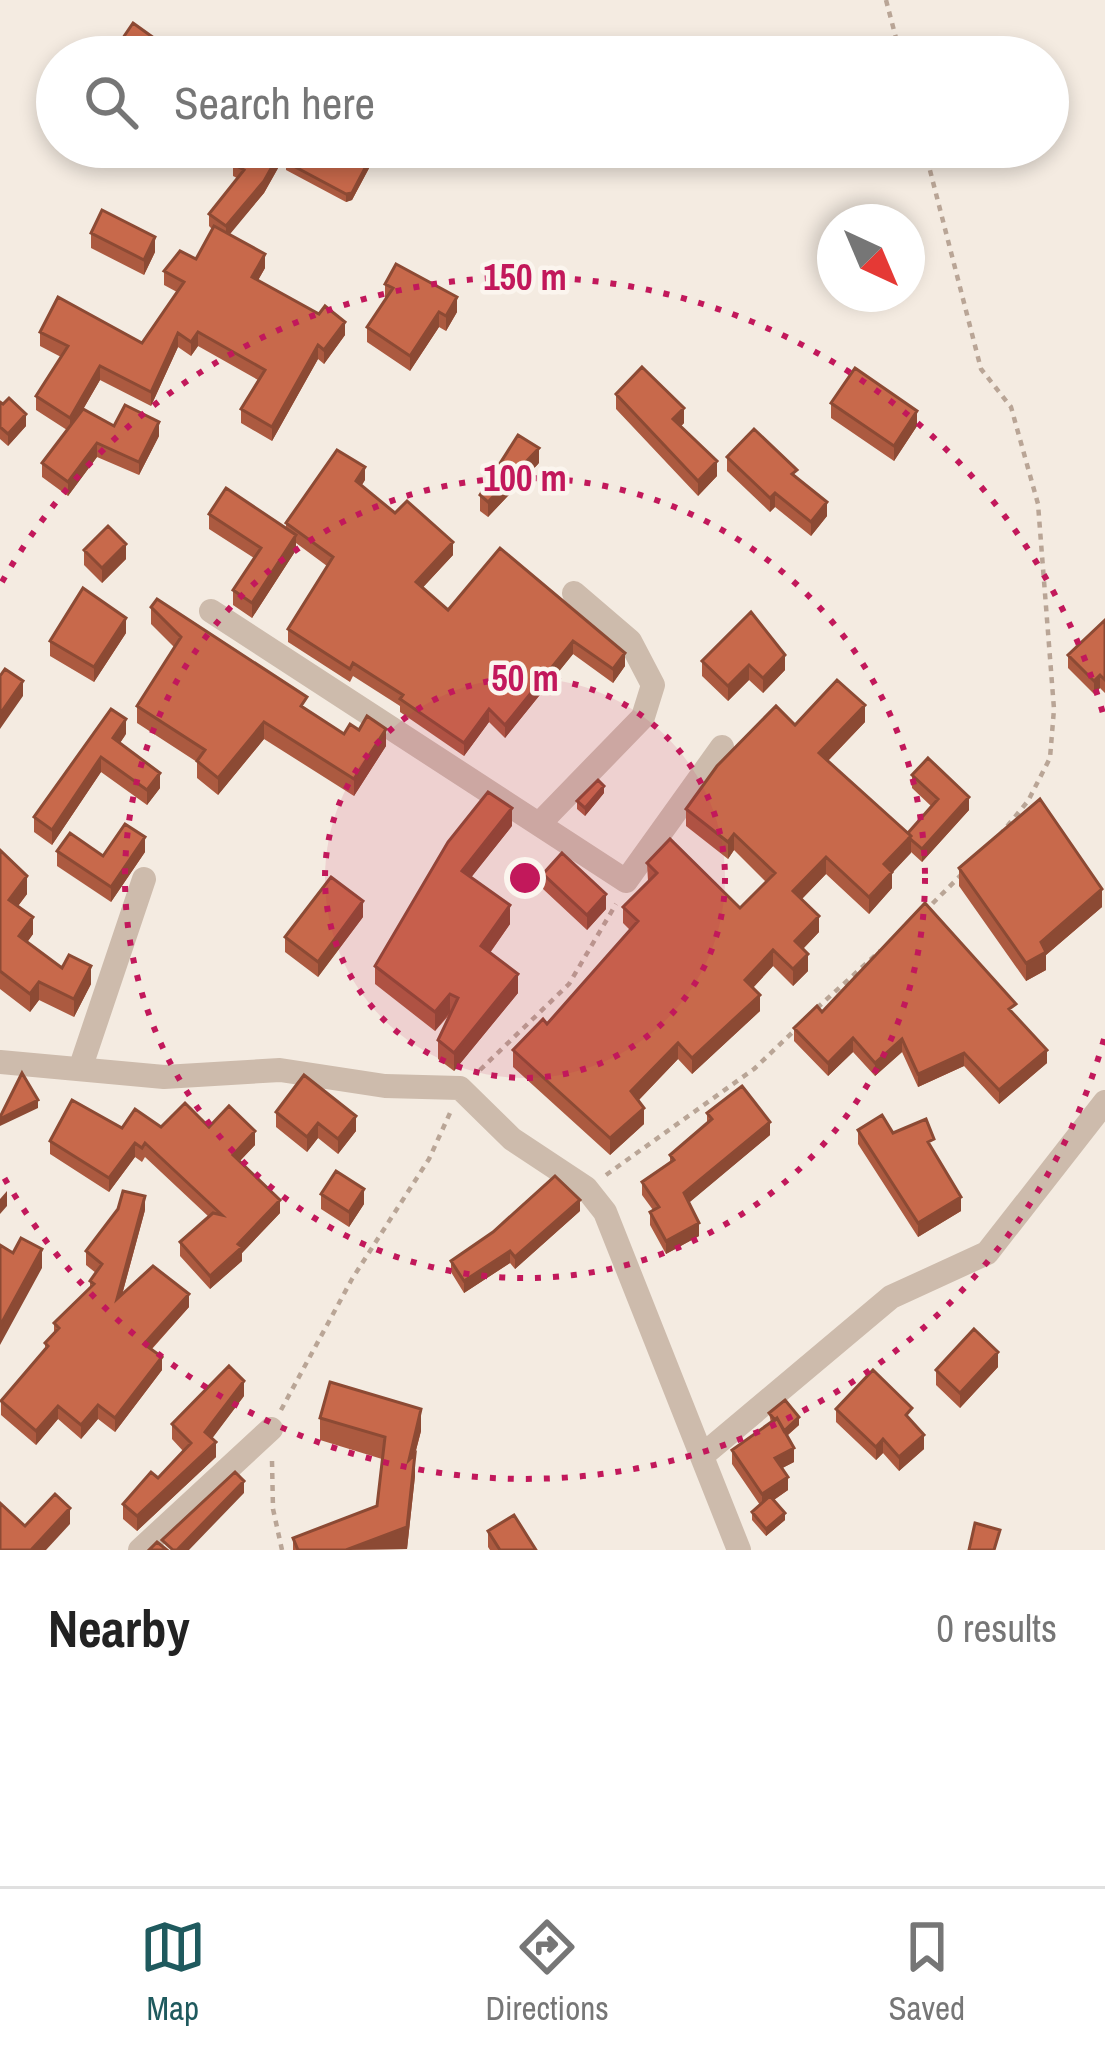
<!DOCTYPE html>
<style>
body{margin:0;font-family:"Archivo Narrow",sans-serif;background:#f2f2f2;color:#222}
.compass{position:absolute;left:817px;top:204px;width:108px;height:108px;border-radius:50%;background:#fff;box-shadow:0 6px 18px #0003;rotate:136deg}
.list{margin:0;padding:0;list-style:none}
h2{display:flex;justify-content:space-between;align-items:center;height:156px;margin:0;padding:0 48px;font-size:51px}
h2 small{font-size:39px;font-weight:400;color:#767676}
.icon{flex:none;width:66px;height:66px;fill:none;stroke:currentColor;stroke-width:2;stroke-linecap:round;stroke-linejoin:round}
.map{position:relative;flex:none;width:1105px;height:1550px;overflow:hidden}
.search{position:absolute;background:#fff;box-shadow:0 6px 18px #0003;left:36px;right:36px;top:36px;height:132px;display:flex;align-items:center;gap:30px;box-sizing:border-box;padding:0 42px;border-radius:66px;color:#767676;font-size:45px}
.sheet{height:336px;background:#fff}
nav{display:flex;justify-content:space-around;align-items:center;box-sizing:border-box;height:168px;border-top:3px solid #e0e0e0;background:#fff;font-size:33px;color:#767676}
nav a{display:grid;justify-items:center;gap:6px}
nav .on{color:#1f5a5e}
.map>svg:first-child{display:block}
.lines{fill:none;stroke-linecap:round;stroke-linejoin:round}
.path{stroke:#b9a596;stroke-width:4.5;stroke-dasharray:6 6;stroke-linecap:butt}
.minor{stroke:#cdbbac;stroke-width:24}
.wall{fill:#ac5a40}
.shaded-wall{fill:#8c4a34}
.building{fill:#c8694b;stroke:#8c4a34;stroke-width:3}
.ring{fill:none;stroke:#c2185b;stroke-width:6;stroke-dasharray:6 12}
.centre{fill:#c2185b;stroke:#fbf5ee;stroke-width:6}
.ring-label{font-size:36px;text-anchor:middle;font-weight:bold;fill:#c2185b;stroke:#fbf5ee;stroke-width:9;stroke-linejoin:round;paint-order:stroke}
</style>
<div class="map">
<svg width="1105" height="1550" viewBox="0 0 1105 1550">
<rect width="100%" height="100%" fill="#f4ebe1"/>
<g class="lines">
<path class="path" d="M 886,0 L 901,57
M 924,147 L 981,369 L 1011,407 L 1038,504 L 1054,709 L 1050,758 L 1028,801 L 1000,835
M 924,912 L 963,873
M 817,1008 L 880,951
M 480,1070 L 569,984 L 616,904
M 606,1175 L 754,1069 L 796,1029
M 281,1410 L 352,1279 L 429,1159 L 450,1113
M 272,1461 L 273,1509 L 282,1550"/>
<path class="minor" d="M 211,611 L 626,881 L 722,747
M 540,823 L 643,717 L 653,685 L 630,641 L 574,593
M 0,1062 L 164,1077 L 280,1070 L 385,1086 L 460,1088 L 512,1139 L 586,1188 L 605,1212 L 739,1550
M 80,1069 L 144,879
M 703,1455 L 891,1297 L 987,1253 L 1105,1102
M 140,1550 L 271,1429"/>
</g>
<path class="wall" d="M 375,157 L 352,200 L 346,202 L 286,170 L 286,162 Z
M 282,161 L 264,193 L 229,234 L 265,268 L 258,280 L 345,335 L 324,364 L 318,359 L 272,441 L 241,423 L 241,409 L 258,380 L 198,346 L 191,356 L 178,347 L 151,406 L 100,380 L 82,411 L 114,426 L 159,436 L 139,475 L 97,457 L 68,496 L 42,477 L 42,463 L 67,430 L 36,410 L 36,396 L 61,357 L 40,346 L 40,332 L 142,343 L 177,292 L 164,285 L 164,271 L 196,259 L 212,229 L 209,226 L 209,214 L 237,178 L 233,176 L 233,164 Z
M 91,233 L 155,252 L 144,275 L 91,248 Z
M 385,284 L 457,312 L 446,331 L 439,327 L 410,371 L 367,342 L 367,327 L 385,299 Z
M 616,394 L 684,423 L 681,426 L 717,476 L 698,496 L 616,409 Z
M 0,402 L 26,426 L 8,446 L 0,439 Z
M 831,403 L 917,426 L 894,461 L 831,418 Z
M 727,457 L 797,478 L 827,516 L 811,536 L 775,507 L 770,512 L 727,471 Z
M 539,463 L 488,517 L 480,511 L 480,495 Z
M 365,480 L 361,486 L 395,513 L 453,555 L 422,588 L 448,610 L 500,548 L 625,666 L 613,683 L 573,654 L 505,738 L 489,722 L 464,756 L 400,712 L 400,706 L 353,676 L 350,682 L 288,642 L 288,629 L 327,566 L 296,543 L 296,550 L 252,618 L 233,605 L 233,590 L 254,558 L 209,529 L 209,514 L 286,529 L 286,523 Z
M 84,550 L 126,559 L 102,583 L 84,565 Z
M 151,607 L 344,734 L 386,746 L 354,796 L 264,739 L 218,795 L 197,778 L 197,762 L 137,723 L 137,706 L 174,647 L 151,624 Z
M 751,612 L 785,670 L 763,693 L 749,680 L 728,701 L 702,676 L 702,661 Z
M 1105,620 L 1105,693 L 1100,688 L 1094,694 L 1068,668 L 1068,655 Z
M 126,633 L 94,682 L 50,656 L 50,641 Z
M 865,722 L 828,761 L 908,833 L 931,806 L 912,788 L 912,775 L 969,810 L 922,862 L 911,852 L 892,873 L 892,888 L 869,914 L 826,874 L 802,899 L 819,932 L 803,949 L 808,971 L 793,986 L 773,966 L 753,988 L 760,1011 L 692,1074 L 678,1059 L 639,1100 L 644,1124 L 610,1155 L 513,1067 L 513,1050 L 547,1024 L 630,930 L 623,923 L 623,907 L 648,881 L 647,863 L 740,908 L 766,882 L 734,850 L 728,859 L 686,826 L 686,809 L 795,725 Z
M 126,734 L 120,743 L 160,788 L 147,805 L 101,772 L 52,845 L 34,832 L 34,817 Z
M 604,793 L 585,816 L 577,809 L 577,801 Z
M 512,826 L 471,877 L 510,924 L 490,953 L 518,993 L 454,1071 L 438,1059 L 438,1040 L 451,1013 L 435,1031 L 375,984 L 375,966 Z
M 0,850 L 27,894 L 18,906 L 33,934 L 27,942 L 62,968 L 91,984 L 74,1017 L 39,1000 L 30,1012 L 0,989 Z
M 57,851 L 103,856 L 145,852 L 111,902 L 57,866 Z
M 959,868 L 1102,907 L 1046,955 L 1046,970 L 1026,981 L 959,886 Z
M 543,874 L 606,909 L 587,930 L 543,889 Z
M 363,917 L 318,977 L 285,952 L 285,937 Z
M 822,1012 L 1016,1016 L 1047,1063 L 999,1104 L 964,1066 L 918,1087 L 902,1052 L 875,1076 L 853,1052 L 828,1076 L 794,1041 L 794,1028 Z
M 276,1112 L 356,1131 L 338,1154 L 318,1138 L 307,1152 L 276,1127 Z
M 707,1113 L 770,1135 L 688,1203 L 699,1236 L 666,1254 L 650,1225 L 650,1212 L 653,1210 L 642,1195 L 642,1182 L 670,1163 L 670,1155 L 707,1124 Z
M 209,1127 L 255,1145 L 240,1161 L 280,1213 L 242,1253 L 242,1261 L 210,1289 L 180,1256 L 180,1242 L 209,1217 L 145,1157 L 142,1162 L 135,1157 L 109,1192 L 50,1154 L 50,1141 L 122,1128 Z
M 858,1130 L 893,1133 L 934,1153 L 961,1211 L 918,1237 L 858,1144 Z
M 321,1194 L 364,1204 L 349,1227 L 321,1209 Z
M 145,1210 L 122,1295 L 189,1307 L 152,1349 L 162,1370 L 115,1432 L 98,1419 L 81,1439 L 58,1419 L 36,1445 L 1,1415 L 1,1401 L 45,1350 L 45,1343 L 54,1333 L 54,1323 L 90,1288 L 90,1281 L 96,1273 L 86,1265 L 86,1251 Z
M 580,1211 L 515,1269 L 510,1263 L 464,1293 L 451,1272 L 451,1261 Z
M 998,1367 L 960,1408 L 936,1385 L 936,1370 Z
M 244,1396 L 212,1438 L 216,1457 L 137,1531 L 123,1519 L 123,1504 L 158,1478 L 183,1451 L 172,1439 L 172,1424 Z
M 836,1409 L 912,1422 L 924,1449 L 899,1471 L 883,1453 L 876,1460 L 836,1422 Z
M 769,1413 L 799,1425 L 787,1436 L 794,1462 L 782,1468 L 788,1490 L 774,1500 L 785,1520 L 766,1536 L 752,1520 L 752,1512 L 760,1505 L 732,1464 L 732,1450 L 771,1423 Z
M 320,1418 L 421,1431 L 415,1454 L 415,1476 L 407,1549 L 293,1550 L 293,1538 L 377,1506 L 382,1459 L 320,1440 Z
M 488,1531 L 536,1550 L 490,1550 L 488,1547 Z"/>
<path class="shaded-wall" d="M 282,149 L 282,161 L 264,193 L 226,239 L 226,226 Z
M 375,149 L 375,157 L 352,200 L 346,202 L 346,194 Z
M 155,237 L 155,252 L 144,275 L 144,260 Z
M 265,254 L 265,268 L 252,291 L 252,277 Z
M 457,297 L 457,312 L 446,331 L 446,316 Z
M 439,312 L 439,327 L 410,371 L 410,356 Z
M 345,322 L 345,335 L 324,364 L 324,350 Z
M 198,332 L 198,346 L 191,356 L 191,342 Z
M 178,333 L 178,347 L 151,406 L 151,392 Z
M 318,345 L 318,359 L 272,441 L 272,427 Z
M 100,366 L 100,380 L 70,432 L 70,418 Z
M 684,408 L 684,423 L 673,434 L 673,419 Z
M 917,411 L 917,426 L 894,461 L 894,446 Z
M 26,414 L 26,426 L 8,446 L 8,434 Z
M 159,422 L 159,436 L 139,475 L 139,462 Z
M 97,443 L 97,457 L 68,496 L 68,482 Z
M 539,448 L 539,463 L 488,517 L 488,502 Z
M 717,461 L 717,476 L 698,496 L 698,481 Z
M 365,467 L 365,480 L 356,494 L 356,481 Z
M 775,493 L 775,507 L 770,512 L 770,498 Z
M 827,502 L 827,516 L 811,536 L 811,522 Z
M 296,535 L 296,550 L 252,618 L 252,603 Z
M 453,542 L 453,555 L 416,595 L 416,582 Z
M 126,544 L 126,559 L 102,583 L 102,568 Z
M 126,618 L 126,633 L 94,682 L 94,667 Z
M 573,641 L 573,654 L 505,738 L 505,725 Z
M 625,653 L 625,666 L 613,683 L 613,669 Z
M 785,655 L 785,670 L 763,693 L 763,678 Z
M 749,665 L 749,680 L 728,701 L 728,686 Z
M 1100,675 L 1100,688 L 1094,694 L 1094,681 Z
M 23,681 L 23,696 L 0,729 L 0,714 Z
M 865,705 L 865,722 L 819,770 L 819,753 Z
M 489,709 L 489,722 L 464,756 L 464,743 Z
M 126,719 L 126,734 L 113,753 L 113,738 Z
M 264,722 L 264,739 L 218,795 L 218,778 Z
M 386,729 L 386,746 L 354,796 L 354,779 Z
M 101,757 L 101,772 L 52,845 L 52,830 Z
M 160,773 L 160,788 L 147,805 L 147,790 Z
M 604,786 L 604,793 L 585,816 L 585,808 Z
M 969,797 L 969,810 L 922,862 L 922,849 Z
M 512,808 L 512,826 L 462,889 L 462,871 Z
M 734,834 L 734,850 L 728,859 L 728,842 Z
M 911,836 L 911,853 L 892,873 L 892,888 L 869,914 L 869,897 L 884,864 Z
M 145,837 L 145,852 L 111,902 L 111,887 Z
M 826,857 L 826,874 L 793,908 L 793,891 Z
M 27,876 L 27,894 L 9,918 L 9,900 Z
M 1102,889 L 1102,907 L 1046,955 L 1046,970 L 1026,981 L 1026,963 L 1041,942 Z
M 606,894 L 606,909 L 587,930 L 587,915 Z
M 363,901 L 363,917 L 318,977 L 318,962 Z
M 510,905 L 510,924 L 481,965 L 481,946 Z
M 819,916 L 819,932 L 795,957 L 795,941 Z
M 33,917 L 33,934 L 19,954 L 19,936 Z
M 773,950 L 773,966 L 745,996 L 745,980 Z
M 808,954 L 808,971 L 793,986 L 793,969 Z
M 91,966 L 91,984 L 74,1017 L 74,999 Z
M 518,974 L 518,993 L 454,1071 L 454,1053 Z
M 39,982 L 39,1000 L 30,1012 L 30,994 Z
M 450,994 L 450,1012 L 435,1031 L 435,1012 Z
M 760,995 L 760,1011 L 692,1074 L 692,1058 Z
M 853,1038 L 853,1052 L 828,1076 L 828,1063 Z
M 902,1039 L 902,1052 L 875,1076 L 875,1063 Z
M 678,1043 L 678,1059 L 631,1108 L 631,1091 Z
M 1047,1050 L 1047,1063 L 999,1104 L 999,1090 Z
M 964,1053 L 964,1066 L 918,1087 L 918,1074 Z
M 38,1100 L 38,1108 L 0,1126 L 0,1119 Z
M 644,1108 L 644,1124 L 610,1155 L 610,1138 Z
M 356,1116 L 356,1131 L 338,1154 L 338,1139 Z
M 770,1122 L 770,1135 L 684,1207 L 684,1193 Z
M 318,1123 L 318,1138 L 307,1152 L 307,1137 Z
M 255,1131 L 255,1145 L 233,1168 L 233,1155 Z
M 135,1143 L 135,1157 L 109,1192 L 109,1178 Z
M 364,1189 L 364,1204 L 349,1227 L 349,1212 Z
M 7,1191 L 7,1206 L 0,1214 L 0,1199 Z
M 145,1196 L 145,1210 L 117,1313 L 117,1299 Z
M 961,1197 L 961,1211 L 918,1237 L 918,1223 Z
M 280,1200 L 280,1213 L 242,1253 L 242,1261 L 210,1289 L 210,1276 Z
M 580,1200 L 580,1211 L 515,1269 L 515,1257 Z
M 699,1223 L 699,1236 L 666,1254 L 666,1241 Z
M 42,1249 L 42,1268 L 0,1345 L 0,1326 Z
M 510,1251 L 510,1263 L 464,1293 L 464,1281 Z
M 189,1294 L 189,1307 L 144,1357 L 144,1344 Z
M 998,1352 L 998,1367 L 960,1408 L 960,1393 Z
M 162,1357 L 162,1370 L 115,1432 L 115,1418 Z
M 244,1381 L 244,1396 L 205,1448 L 205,1432 Z
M 98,1405 L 98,1419 L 81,1439 L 81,1425 Z
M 58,1406 L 58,1419 L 36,1445 L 36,1431 Z
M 421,1409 L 421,1431 L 415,1454 L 415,1476 L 407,1549 L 346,1550 L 409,1460 Z
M 799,1417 L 799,1425 L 784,1438 L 784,1431 Z
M 924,1435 L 924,1449 L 899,1471 L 899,1457 Z
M 883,1439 L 883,1453 L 876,1460 L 876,1447 Z
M 216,1442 L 216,1457 L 137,1531 L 137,1516 Z
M 794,1448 L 794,1462 L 775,1472 L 775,1458 Z
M 788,1477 L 788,1490 L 762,1508 L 762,1494 Z
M 244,1481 L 244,1493 L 189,1550 L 177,1550 Z
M 70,1508 L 70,1524 L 46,1550 L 31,1550 Z
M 785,1513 L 785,1520 L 766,1536 L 766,1529 Z"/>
<path class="building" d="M 133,23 L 165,46 L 158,57 L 110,57 Z
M 242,147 L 278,147 L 282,149 L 264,181 L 226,226 L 209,214 L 244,170 L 233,164 Z
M 297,147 L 302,147 L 318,158 L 324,147 L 371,147 L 375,149 L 352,193 L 346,194 L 286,162 Z
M 102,210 L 155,237 L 144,260 L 91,233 Z
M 214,226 L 265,254 L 252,277 L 319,314 L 325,306 L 345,322 L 324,350 L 318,345 L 272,427 L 241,409 L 265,370 L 198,332 L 191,342 L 178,333 L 151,392 L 100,366 L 70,418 L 36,396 L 68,346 L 40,332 L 58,297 L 142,343 L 184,282 L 164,271 L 180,251 L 196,259 Z
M 396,264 L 457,297 L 446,316 L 439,312 L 410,356 L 367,327 L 393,288 L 385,284 Z
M 642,367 L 684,408 L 673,419 L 717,461 L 698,481 L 616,394 Z
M 855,368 L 917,411 L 894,446 L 831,403 Z
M 9,398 L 26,414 L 8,434 L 0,427 L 0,402 L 3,404 Z
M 125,405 L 159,422 L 139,462 L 97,443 L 68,482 L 42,463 L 83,409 L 114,426 Z
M 754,429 L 797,470 L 792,474 L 827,502 L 811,522 L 775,493 L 770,498 L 727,457 Z
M 518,435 L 539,448 L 488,502 L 480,495 Z
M 337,450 L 365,467 L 356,481 L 395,513 L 407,501 L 453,542 L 416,582 L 448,610 L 500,548 L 625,653 L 613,669 L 573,641 L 505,725 L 489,709 L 464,743 L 400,699 L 403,695 L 353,663 L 350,669 L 288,629 L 333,557 L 286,523 Z
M 226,488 L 296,535 L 252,603 L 233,590 L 261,548 L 209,514 Z
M 108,526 L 126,544 L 102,568 L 84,550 Z
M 83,588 L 126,618 L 94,667 L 50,641 Z
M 157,599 L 307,697 L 301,706 L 344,734 L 350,724 L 359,730 L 367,716 L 386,729 L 354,779 L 264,722 L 218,778 L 197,761 L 205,750 L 137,706 L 181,637 L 151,607 Z
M 751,612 L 785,655 L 763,678 L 749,665 L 728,686 L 702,661 Z
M 1105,620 L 1105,680 L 1100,675 L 1094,681 L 1068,655 Z
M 5,669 L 23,681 L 0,714 L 0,676 Z
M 837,680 L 865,705 L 819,753 L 911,836 L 884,864 L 892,872 L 869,897 L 826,857 L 793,891 L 819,916 L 795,941 L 808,954 L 793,969 L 773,950 L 745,980 L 760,995 L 692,1058 L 678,1043 L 631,1091 L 644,1108 L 610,1138 L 513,1050 L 543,1019 L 547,1024 L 638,921 L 623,907 L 657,873 L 647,863 L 670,839 L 740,908 L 775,873 L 734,834 L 728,842 L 686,809 L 717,766 L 776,706 L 795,725 Z
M 111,709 L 126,719 L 113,738 L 160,773 L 147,790 L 101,757 L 52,830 L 34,817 Z
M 928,758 L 969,797 L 922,849 L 909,838 L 911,836 L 908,833 L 938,799 L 912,775 Z
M 598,780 L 604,786 L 585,808 L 577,801 Z
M 488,792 L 512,808 L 462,871 L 510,905 L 481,946 L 518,974 L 454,1053 L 438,1040 L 458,998 L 450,994 L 435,1012 L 375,966 L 448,842 Z
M 1040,799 L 1102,889 L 1041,942 L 1046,952 L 1026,963 L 959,868 Z
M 125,824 L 145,837 L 111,887 L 57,851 L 70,833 L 103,856 Z
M 0,850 L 27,876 L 9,900 L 33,917 L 19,936 L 62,968 L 69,955 L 91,966 L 74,999 L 39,982 L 30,994 L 0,971 Z
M 562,853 L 606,894 L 587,915 L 543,874 Z
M 331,877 L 363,901 L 318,962 L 285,937 Z
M 925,903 L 1016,1004 L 1009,1009 L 1047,1050 L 999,1090 L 964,1053 L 918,1074 L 902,1039 L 875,1063 L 853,1038 L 828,1063 L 794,1028 L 817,1006 L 822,1012 Z
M 22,1073 L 38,1100 L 0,1119 L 0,1117 Z
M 304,1075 L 356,1116 L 338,1139 L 318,1123 L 307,1137 L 276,1112 Z
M 742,1086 L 770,1122 L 684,1193 L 699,1223 L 666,1241 L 650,1212 L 659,1207 L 642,1182 L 674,1160 L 670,1155 L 712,1119 L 707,1113 Z
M 72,1100 L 122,1128 L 135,1109 L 161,1127 L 185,1103 L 209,1127 L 229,1106 L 255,1131 L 233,1155 L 280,1200 L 238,1244 L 242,1247 L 210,1276 L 180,1242 L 213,1213 L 222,1215 L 145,1143 L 142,1148 L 135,1143 L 109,1178 L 50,1141 Z
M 882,1115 L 893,1133 L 926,1119 L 934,1139 L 928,1142 L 961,1197 L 918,1223 L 858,1130 Z
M 336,1171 L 364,1189 L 349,1212 L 321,1194 Z
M 555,1176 L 580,1200 L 515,1257 L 510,1251 L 464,1281 L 451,1261 L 493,1232 Z
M 123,1191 L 145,1196 L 117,1299 L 153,1266 L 189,1294 L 144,1344 L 162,1357 L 115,1418 L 98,1405 L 81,1425 L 58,1406 L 36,1431 L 1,1401 L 48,1346 L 45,1343 L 59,1328 L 54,1323 L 94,1284 L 90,1281 L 102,1264 L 86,1251 L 118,1209 Z
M 21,1238 L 42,1249 L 0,1326 L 0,1245 L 13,1253 Z
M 974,1329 L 998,1352 L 960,1393 L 936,1370 Z
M 229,1366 L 244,1381 L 205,1432 L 216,1442 L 137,1516 L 123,1504 L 151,1472 L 158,1478 L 191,1443 L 172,1424 Z
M 873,1370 L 912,1408 L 906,1415 L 924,1435 L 899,1457 L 883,1439 L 876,1447 L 836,1409 Z
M 330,1382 L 421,1409 L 409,1460 L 415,1454 L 407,1527 L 346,1550 L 298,1550 L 293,1538 L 377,1506 L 385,1437 L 320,1418 Z
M 785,1400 L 799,1417 L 784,1431 L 777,1418 L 775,1420 L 769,1413 Z
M 777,1418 L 794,1448 L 775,1458 L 788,1477 L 762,1494 L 732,1450 Z
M 235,1472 L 244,1481 L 177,1550 L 173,1550 L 162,1540 Z
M 55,1494 L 70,1508 L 31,1550 L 0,1550 L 0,1503 L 25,1526 Z
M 770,1496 L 785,1513 L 766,1529 L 752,1512 Z
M 514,1515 L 536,1550 L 500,1550 L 488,1531 Z
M 975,1523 L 1000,1530 L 994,1550 L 969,1550 Z
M 157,1542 L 167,1550 L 149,1550 Z"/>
<circle cx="525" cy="878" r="200" fill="#c2185b" fill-opacity=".12"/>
<g class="ring">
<circle cx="525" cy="878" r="200"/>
<circle cx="525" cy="878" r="400"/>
<path d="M1104 1039A601 601 0 0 1 2 1174M2 582A601 601 0 0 1 1104 717"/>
</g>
<circle cx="525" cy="878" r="18" class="centre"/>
<g class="ring-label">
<text x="525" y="290">150 m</text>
<text x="525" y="491">100 m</text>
<text x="525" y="691">50 m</text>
</g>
</svg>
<svg class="compass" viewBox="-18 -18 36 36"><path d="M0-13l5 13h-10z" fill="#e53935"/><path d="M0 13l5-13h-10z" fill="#767676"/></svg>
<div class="search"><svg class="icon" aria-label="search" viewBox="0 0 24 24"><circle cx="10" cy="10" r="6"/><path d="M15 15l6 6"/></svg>Search here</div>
</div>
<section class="sheet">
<h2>Nearby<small>0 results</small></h2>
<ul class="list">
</ul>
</section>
<nav>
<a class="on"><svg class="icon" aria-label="map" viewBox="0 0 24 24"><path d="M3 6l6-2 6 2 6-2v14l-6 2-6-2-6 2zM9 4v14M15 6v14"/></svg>Map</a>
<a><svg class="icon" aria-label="directions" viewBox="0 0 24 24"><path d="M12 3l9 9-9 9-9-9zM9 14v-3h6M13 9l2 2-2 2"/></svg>Directions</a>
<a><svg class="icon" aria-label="saved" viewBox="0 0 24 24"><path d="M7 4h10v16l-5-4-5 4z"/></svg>Saved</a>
</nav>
